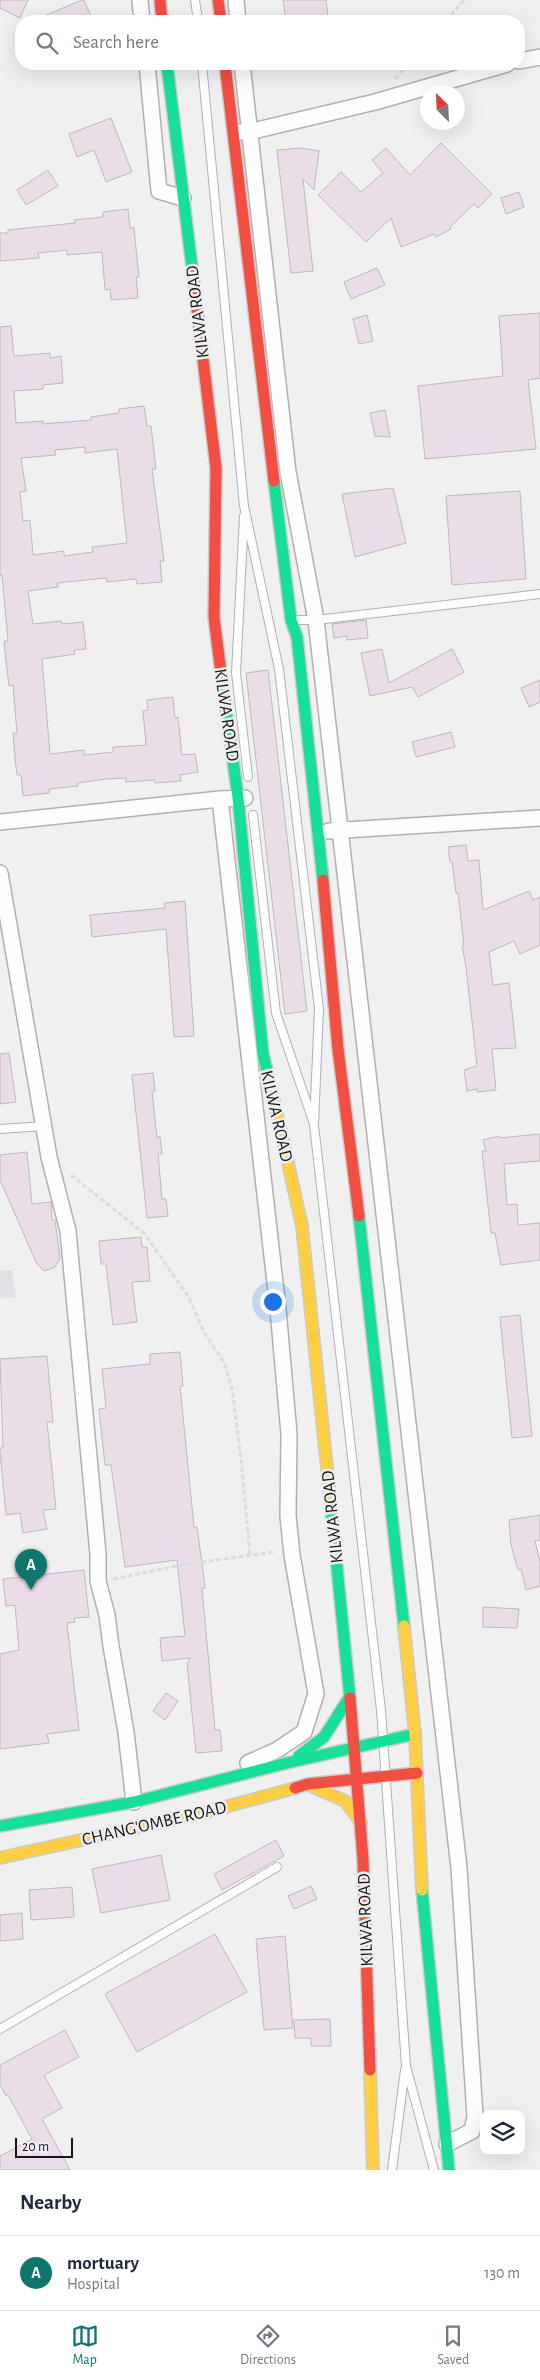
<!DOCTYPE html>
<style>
body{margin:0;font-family:"Alegreya Sans",sans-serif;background:#f2f2f3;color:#1f2937}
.controls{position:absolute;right:15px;bottom:15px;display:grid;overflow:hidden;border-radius:10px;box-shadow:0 5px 20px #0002}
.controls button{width:45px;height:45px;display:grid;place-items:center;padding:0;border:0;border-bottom:1px solid #e0e1e3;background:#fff;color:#1f2937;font:25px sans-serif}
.compass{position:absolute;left:420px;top:85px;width:45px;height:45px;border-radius:50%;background:#fff;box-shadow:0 5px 20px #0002;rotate:336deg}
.scale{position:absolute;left:15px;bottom:12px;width:58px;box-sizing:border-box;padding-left:5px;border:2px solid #171718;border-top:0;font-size:14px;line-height:18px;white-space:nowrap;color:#171718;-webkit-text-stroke:4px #efeff1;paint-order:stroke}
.you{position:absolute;left:272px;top:1301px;width:18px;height:18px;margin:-12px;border:4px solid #fff;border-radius:50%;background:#1a73e8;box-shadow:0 0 0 8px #1a73e833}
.badge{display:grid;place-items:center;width:32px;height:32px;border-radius:50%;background:#0f766e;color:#fff;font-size:16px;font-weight:700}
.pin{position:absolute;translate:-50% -41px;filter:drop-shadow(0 1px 2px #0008)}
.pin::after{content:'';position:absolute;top:26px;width:18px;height:15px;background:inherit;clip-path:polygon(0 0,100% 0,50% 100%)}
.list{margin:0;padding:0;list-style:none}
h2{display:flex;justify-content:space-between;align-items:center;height:65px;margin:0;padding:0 20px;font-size:21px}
h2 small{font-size:16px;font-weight:400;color:#747a83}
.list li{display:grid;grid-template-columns:32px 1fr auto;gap:15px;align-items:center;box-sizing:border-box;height:75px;padding:0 20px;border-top:1px solid #e0e1e3}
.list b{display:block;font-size:19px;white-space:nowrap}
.list p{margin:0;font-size:16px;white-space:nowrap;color:#747a83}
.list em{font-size:16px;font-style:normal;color:#747a83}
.icon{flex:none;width:28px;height:28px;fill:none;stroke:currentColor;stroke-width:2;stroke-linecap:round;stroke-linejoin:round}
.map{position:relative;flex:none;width:540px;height:2170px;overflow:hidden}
.search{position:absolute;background:#fff;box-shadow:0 5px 20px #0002;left:15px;right:15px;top:15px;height:55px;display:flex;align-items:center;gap:12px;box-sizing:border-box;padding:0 18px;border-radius:20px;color:#747a83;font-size:19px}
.sheet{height:140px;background:#fff}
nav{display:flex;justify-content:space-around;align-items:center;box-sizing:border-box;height:70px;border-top:1px solid #e0e1e3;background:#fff;font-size:14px;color:#747a83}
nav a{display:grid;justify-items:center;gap:2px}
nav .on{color:#0f766e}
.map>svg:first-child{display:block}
.built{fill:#e1e2e6}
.building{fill:#eadde7;stroke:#bababa;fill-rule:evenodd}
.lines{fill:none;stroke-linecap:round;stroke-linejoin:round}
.lane-casing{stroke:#b0b0b0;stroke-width:10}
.street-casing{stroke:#b0b0b0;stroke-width:18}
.fast-casing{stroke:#cbcbcb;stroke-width:14}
.slow-casing{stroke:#cbcbcb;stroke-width:14}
.jam-casing{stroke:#cbcbcb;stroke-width:14}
.path{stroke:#dcdcdd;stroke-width:3;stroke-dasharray:5 2.5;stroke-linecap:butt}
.lane{stroke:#fdfdfd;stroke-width:8}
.street{stroke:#fdfdfd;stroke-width:15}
.fast{stroke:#16e098;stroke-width:11}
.slow{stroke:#ffcf43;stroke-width:11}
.jam{stroke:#f24e42;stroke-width:11}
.labels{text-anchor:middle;stroke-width:5;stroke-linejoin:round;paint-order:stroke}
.street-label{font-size:18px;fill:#171718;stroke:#efeff1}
</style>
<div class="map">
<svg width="540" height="2170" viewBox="0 0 540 2170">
<rect width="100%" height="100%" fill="#f0f0f0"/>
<path class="built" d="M 12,1270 L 16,1297 L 0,1299 L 0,1271 Z"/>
<path class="building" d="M 0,0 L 28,0 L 20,18 L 0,8 Z
M 82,0 L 84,0 L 93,21 L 32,21 Z
M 283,0 L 326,0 L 328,16 L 286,21 Z
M 111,118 L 132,172 L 106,182 L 94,150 L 77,157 L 69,134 Z
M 441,143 L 492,194 L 478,208 L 474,204 L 450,227 L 451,229 L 436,237 L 434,234 L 401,247 L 391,218 L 366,242 L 318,195 L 341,172 L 361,192 L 383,173 L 372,160 L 386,148 L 410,175 Z
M 300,148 L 319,151 L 314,190 L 303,179 L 313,271 L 291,273 L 277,150 Z
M 48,170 L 58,186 L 26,205 L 17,190 Z
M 519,192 L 524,207 L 506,214 L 501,198 Z
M 128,209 L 130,228 L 134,228 L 137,258 L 139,277 L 136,277 L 138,298 L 111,300 L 110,289 L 105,290 L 102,252 L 67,255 L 67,250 L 38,253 L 39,258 L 0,261 L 0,233 L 8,233 L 8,230 L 75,223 L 74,220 L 103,217 L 103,212 Z
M 377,268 L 385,285 L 351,299 L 344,282 Z
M 540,313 L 540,378 L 528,380 L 536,449 L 425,459 L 418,386 L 503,376 L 499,316 Z
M 367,315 L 373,341 L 359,344 L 353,319 Z
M 11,326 L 14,356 L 50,353 L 50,358 L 61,356 L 63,383 L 43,385 L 43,389 L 14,391 L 16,423 L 43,421 L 43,424 L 91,420 L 91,417 L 119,413 L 119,409 L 144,406 L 147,426 L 151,426 L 156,469 L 152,469 L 164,561 L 160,561 L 162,582 L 137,584 L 136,579 L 107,582 L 106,578 L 57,583 L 58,587 L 28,591 L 33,624 L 61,621 L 62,624 L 83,622 L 86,649 L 74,650 L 75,654 L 42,659 L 50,754 L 84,750 L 84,755 L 113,752 L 113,747 L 146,745 L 143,711 L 148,710 L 147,700 L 173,697 L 175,718 L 178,717 L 182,755 L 195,754 L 198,772 L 180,775 L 181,781 L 155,783 L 154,780 L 126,782 L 126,778 L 106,779 L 77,783 L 78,786 L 49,789 L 49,793 L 23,796 L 21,775 L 17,775 L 15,758 L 13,733 L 17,733 L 13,685 L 9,686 L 6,661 L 4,641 L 8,641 L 2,575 L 0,576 L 0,327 ZM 85,447 L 85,453 L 117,449 L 127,543 L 92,547 L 93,552 L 64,556 L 64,551 L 33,555 L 30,520 L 23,521 L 20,492 L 26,491 L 21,458 L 56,455 L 55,450 Z
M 385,410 L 390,437 L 375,436 L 370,413 Z
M 393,488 L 406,543 L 355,557 L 342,494 Z
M 520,491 L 526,579 L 452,585 L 446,496 Z
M 366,620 L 368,638 L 347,640 L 347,636 L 334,638 L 332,624 Z
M 382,649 L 389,683 L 452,649 L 464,672 L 418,697 L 412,687 L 370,696 L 361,653 Z
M 268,670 L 307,1011 L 285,1014 L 246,673 Z
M 540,680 L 540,702 L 529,707 L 521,688 Z
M 451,732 L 455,747 L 416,757 L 412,742 Z
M 466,845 L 468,861 L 479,860 L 483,910 L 529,891 L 533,900 L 540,897 L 540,945 L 520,954 L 514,941 L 489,952 L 493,985 L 509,983 L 516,1048 L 492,1049 L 496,1090 L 477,1092 L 477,1089 L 467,1091 L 464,1070 L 477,1066 L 466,967 L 462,946 L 464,946 L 458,893 L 456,893 L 452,862 L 450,862 L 448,847 Z
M 185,901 L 194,1036 L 174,1037 L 166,929 L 92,937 L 90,915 L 165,908 L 164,903 Z
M 9,1053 L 16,1102 L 0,1104 L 0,1054 Z
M 153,1073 L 155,1091 L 152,1092 L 157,1137 L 160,1137 L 162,1154 L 158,1154 L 162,1199 L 166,1199 L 168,1216 L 147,1218 L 132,1075 Z
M 540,1134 L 540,1161 L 504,1164 L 507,1205 L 517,1204 L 518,1225 L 540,1223 L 540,1260 L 501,1265 L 495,1233 L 491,1233 L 482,1151 L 486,1151 L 483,1140 L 499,1136 L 499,1138 Z
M 27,1152 L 32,1204 L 51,1202 L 52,1220 L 55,1220 L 60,1258 L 55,1267 L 44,1271 L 37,1264 L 0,1180 L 0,1155 Z
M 141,1237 L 142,1247 L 147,1247 L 150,1281 L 132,1282 L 137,1322 L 113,1325 L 106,1264 L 101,1264 L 99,1241 Z
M 520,1315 L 532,1436 L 512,1438 L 500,1317 Z
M 180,1352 L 183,1386 L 180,1386 L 194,1527 L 197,1527 L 203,1571 L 205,1588 L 202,1588 L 215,1730 L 220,1730 L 222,1751 L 196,1753 L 187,1663 L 191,1658 L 162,1661 L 160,1638 L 185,1636 L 177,1560 L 125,1567 L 111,1465 L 105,1465 L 99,1409 L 106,1408 L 102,1369 L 150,1364 L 150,1354 Z
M 47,1356 L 53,1422 L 47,1422 L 56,1509 L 43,1510 L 47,1529 L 23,1533 L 20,1513 L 6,1515 L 0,1452 L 0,1448 L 3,1448 L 0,1359 Z
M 540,1515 L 540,1540 L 535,1541 L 540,1562 L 540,1586 L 526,1590 L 521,1569 L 518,1570 L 511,1545 L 509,1520 Z
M 84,1570 L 89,1617 L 74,1618 L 75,1622 L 67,1623 L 79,1730 L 47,1734 L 49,1743 L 0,1749 L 0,1654 L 19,1650 L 15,1605 L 6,1606 L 3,1579 Z
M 483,1607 L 519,1609 L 517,1628 L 483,1627 Z
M 166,1693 L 178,1701 L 165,1720 L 153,1711 Z
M 276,1840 L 284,1856 L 222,1890 L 214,1874 Z
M 161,1855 L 170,1900 L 101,1913 L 92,1869 Z
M 311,1886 L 317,1899 L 294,1909 L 288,1896 Z
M 72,1887 L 74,1917 L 31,1920 L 29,1890 Z
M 22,1913 L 23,1939 L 0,1941 L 0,1915 Z
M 215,1934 L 247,1992 L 137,2052 L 105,1994 Z
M 285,1936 L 293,2028 L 264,2030 L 256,1939 Z
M 330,2019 L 331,2046 L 311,2046 L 311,2038 L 295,2038 L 294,2020 Z
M 65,2030 L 79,2057 L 44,2075 L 62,2108 L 42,2119 L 70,2170 L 0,2170 L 0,2156 L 32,2139 L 8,2095 L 6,2096 L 0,2084 L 0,2065 Z"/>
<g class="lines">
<g class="lane-casing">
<path id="lane" d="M 195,0 L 198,21
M 202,64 L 244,506 L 279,669 L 319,1009 L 314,1125 L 381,1710 L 406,2066 L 434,2170
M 244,516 L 236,673 L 248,777
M 296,620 L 316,620 L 540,594
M 253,815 L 276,1013 L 313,1121
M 0,1129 L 45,1126
M 0,2029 L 277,1867
M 392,2170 L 405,2070"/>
</g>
<g class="street-casing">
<path id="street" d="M 140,0 L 142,21
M 236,0 L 238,21
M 519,61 L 540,57
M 147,64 L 159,191 L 183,198
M 242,64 L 288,472 L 316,620 L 459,1868 L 475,2116 L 472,2131 L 447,2144
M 239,132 L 249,132 L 375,102 L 507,64
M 245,798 L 220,799 L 278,1309 L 289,1434 L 288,1516 L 292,1555 L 316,1694 L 304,1732 L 277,1750 L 248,1763
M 0,822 L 220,799
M 329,831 L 540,818
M 0,873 L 49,1157 L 68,1231 L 98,1554 L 98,1581 L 107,1615 L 111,1646 L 126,1732 L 134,1802"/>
</g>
<g class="fast-casing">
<path id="fast" d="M 167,64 L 193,275
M 274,481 L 291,620 L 297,637 L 323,880
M 222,681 L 238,797 L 263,1054 L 268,1074
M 359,1216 L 404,1626
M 330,1497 L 350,1698
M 299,1756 L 324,1737 L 349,1698
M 0,1826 L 134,1802 L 287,1763 L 415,1734
M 422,1890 L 449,2170"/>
</g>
<g class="slow-casing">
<path id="slow" d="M 268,1074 L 302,1226 L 330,1497
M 404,1626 L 415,1734 L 422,1890
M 309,1785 L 345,1801 L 361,1822
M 0,1858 L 203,1813 L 295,1788
M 370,2070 L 373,2170"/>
</g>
<g class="jam-casing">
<path id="jam" d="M 160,0 L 162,21
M 218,0 L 221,21
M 225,64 L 274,481
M 193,275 L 216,468 L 214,617 L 222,681
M 323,880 L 338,1049 L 359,1216
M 350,1698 L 363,1859 L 370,2070
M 295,1788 L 308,1784 L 417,1773"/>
</g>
<path class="path" d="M 446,21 L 464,0
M 395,79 L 408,64
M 71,1175 L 144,1233 L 188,1296 L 205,1334 L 225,1364 L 232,1389 L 241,1458 L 250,1556
M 113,1579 L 186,1564 L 275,1552"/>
<use href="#lane" class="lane"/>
<use href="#street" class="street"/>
<use href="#fast" class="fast"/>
<use href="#slow" class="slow"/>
<use href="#jam" class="jam"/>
</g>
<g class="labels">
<g class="street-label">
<text transform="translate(197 312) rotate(-97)" y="6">KILWA ROAD</text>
<text transform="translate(227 715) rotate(82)" y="6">KILWA ROAD</text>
<text transform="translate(277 1116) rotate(77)" y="6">KILWA ROAD</text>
<text transform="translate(332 1517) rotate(-96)" y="6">KILWA ROAD</text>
<text transform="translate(154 1823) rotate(-13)" y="6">CHANG'OMBE ROAD</text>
<text transform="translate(365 1920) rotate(-92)" y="6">KILWA ROAD</text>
</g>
</g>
</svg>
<div class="controls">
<button><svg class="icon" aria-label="layers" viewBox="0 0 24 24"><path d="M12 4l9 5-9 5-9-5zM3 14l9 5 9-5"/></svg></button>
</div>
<svg class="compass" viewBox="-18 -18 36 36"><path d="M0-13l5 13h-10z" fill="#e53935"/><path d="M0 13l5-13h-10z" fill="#747a83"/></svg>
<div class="scale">20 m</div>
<div class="you"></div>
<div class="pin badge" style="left:31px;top:1590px">A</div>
<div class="search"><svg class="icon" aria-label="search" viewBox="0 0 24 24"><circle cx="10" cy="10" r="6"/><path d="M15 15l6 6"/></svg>Search here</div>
</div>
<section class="sheet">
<h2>Nearby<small></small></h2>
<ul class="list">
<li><span class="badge">A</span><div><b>mortuary</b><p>Hospital</p></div><em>130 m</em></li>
</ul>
</section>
<nav>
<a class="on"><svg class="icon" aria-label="map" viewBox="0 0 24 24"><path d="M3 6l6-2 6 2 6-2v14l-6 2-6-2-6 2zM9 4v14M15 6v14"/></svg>Map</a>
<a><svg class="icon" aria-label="directions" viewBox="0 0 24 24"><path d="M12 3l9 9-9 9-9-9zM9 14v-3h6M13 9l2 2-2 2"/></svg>Directions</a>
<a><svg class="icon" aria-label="saved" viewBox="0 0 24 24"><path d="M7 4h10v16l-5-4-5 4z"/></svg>Saved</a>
</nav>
